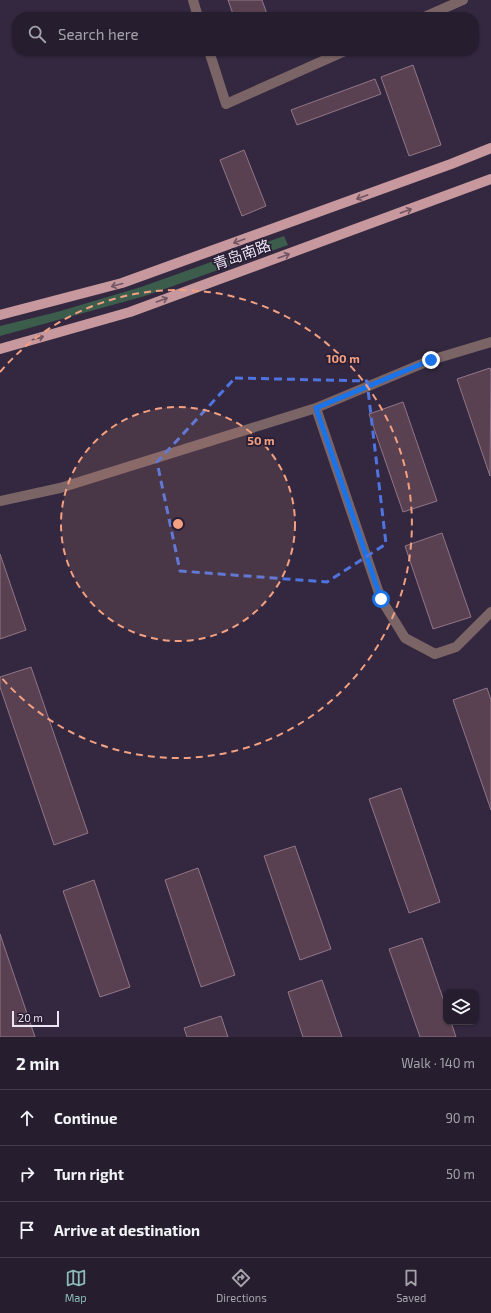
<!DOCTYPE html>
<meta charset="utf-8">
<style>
body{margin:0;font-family:"Exo 2","Noto Sans SC",sans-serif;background:#2e2737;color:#f1f3f6}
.controls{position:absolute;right:12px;bottom:12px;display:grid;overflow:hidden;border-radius:8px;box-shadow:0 1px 3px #0004}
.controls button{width:36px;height:36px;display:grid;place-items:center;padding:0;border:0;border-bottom:1px solid #423c4b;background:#261e2f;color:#f1f3f6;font:20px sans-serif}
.scale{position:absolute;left:12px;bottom:10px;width:47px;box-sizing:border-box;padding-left:4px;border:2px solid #ebe5f4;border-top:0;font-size:11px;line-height:14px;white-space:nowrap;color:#ebe5f4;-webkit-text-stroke:3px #291e34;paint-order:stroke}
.stop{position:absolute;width:12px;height:12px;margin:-9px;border:3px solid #1a73e8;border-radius:50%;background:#fff}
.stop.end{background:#1a73e8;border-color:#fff;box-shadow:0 1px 4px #0008}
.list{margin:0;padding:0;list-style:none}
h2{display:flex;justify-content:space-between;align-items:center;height:52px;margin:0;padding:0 16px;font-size:17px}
h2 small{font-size:13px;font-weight:400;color:#a4a2aa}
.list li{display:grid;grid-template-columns:26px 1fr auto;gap:12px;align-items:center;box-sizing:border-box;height:56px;padding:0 16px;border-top:1px solid #423c4b}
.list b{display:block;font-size:15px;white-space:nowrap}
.list em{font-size:13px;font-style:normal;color:#a4a2aa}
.icon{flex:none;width:22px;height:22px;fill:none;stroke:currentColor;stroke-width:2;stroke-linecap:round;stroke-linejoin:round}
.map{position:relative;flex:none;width:491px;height:1037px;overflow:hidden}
.search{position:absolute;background:#261e2f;box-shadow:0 1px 3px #0004;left:12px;right:12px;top:12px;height:44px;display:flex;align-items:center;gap:10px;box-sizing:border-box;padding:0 14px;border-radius:16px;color:#a4a2aa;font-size:15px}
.sheet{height:220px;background:#261e2f}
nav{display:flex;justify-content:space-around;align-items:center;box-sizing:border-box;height:56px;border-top:1px solid #423c4b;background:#261e2f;font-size:11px;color:#a4a2aa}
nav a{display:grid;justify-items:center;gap:2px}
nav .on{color:#8bbbb9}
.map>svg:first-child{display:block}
.green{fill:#3c5c4c}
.building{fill:#5a4151;stroke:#917688}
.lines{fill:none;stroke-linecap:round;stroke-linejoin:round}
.minor{stroke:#7b6466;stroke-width:10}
.major{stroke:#c7989d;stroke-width:10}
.oneway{stroke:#705563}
.route{stroke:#1a73e8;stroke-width:5}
.marked{fill:none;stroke:#5074df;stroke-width:3;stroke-dasharray:8 5;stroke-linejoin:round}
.ring{fill:none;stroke:#f2a081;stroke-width:2;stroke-dasharray:7 5}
.labels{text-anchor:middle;stroke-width:3.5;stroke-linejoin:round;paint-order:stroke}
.street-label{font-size:15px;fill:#ebe5f4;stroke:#291e34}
.centre{fill:#f2a081;stroke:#291e34;stroke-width:2}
.ring-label{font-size:12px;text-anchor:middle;font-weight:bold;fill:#f2a081;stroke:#291e34;stroke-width:3.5;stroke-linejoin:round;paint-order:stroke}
</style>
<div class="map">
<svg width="491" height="1037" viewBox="0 0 491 1037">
<rect width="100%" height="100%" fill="#33283f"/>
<path class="green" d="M 284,236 L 288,245 L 145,296 L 0,336 L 0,326 L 57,312 L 141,287 Z"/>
<path class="building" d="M 228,0 L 262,0 L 268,17 L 234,17 Z
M 413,65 L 441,145 L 409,156 L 381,77 Z
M 375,79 L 381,94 L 297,125 L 291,110 Z
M 244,150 L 266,206 L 242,216 L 220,160 Z
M 490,368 L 491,372 L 490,476 L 457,379 Z
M 403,402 L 437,501 L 403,512 L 369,414 Z
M 442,533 L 471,617 L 433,629 L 405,546 Z
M 0,554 L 26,630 L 0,639 Z
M 31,667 L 88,833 L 54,845 L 0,687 L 0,677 Z
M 487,688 L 491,700 L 491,810 L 453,700 Z
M 401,788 L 440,902 L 409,913 L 369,799 Z
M 295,846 L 331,949 L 300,960 L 264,856 Z
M 198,868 L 235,975 L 201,987 L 165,880 Z
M 94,880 L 130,987 L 100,997 L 63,891 Z
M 0,934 L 35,1037 L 0,1037 Z
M 422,938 L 446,1007 L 446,1022 L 451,1022 L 456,1037 L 420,1037 L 389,949 Z
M 322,980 L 342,1037 L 303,1037 L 288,992 Z
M 221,1016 L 228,1037 L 187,1037 L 184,1028 Z"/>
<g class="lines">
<path class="minor" d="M 193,0 L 198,17
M 424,17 L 463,0
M 209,51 L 226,104 L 345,51
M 316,408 L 381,599 L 405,638 L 435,654 L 456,647 L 491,612
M 0,501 L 60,488 L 316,408 L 431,360 L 491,342"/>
<path class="major" d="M 0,315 L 122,283 L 451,164 L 491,148
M 0,349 L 130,312 L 491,179"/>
</g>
<defs><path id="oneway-shaft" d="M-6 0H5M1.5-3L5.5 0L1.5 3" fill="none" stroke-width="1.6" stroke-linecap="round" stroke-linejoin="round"/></defs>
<g class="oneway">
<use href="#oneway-shaft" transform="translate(362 197) rotate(160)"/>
<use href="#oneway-shaft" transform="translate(406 211) rotate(-20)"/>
<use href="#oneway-shaft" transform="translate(239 241) rotate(160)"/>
<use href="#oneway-shaft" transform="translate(284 256) rotate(-20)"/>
<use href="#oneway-shaft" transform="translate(117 285) rotate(165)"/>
<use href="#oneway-shaft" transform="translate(162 300) rotate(-20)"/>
<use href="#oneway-shaft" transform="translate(38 338) rotate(-16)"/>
</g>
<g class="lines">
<path class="route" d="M 381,599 L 316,408 L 431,360"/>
</g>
<path class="marked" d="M 235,378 L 367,381 L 386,544 L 327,582 L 180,571 L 157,462 Z"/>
<circle cx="178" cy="524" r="117" fill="#f2a081" fill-opacity=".12"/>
<g class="ring">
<circle cx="178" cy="524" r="117"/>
<path d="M0 372A234 234 0 1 1 0 676"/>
</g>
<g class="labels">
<g class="street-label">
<text transform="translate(242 255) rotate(-20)" y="5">青岛南路</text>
</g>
</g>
<circle cx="178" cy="524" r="6" class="centre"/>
<g class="ring-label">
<text x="343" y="363">100 m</text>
<text x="261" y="445">50 m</text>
</g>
</svg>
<div class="controls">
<button><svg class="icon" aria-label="layers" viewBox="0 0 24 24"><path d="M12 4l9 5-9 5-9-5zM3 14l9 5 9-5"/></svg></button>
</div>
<div class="scale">20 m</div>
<div class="stop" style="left:381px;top:599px"></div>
<div class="stop end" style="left:431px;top:360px"></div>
<div class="search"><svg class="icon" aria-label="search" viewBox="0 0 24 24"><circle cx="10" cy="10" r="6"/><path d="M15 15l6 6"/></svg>Search here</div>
</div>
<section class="sheet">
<h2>2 min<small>Walk · 140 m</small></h2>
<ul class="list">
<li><svg class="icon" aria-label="ahead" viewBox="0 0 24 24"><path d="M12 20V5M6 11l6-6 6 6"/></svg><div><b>Continue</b></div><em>90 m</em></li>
<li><svg class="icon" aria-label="right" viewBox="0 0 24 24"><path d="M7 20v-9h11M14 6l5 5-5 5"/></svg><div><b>Turn right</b></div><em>50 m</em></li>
<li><svg class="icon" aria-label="arrive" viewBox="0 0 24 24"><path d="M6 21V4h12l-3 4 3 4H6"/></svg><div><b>Arrive at destination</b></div></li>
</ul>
</section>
<nav>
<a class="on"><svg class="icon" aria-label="map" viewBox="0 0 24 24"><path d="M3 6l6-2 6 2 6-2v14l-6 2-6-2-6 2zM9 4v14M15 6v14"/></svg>Map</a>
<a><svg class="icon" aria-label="directions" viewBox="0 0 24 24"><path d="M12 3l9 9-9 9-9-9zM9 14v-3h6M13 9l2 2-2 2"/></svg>Directions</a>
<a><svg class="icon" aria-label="saved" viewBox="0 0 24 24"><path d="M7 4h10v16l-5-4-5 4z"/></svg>Saved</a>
</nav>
